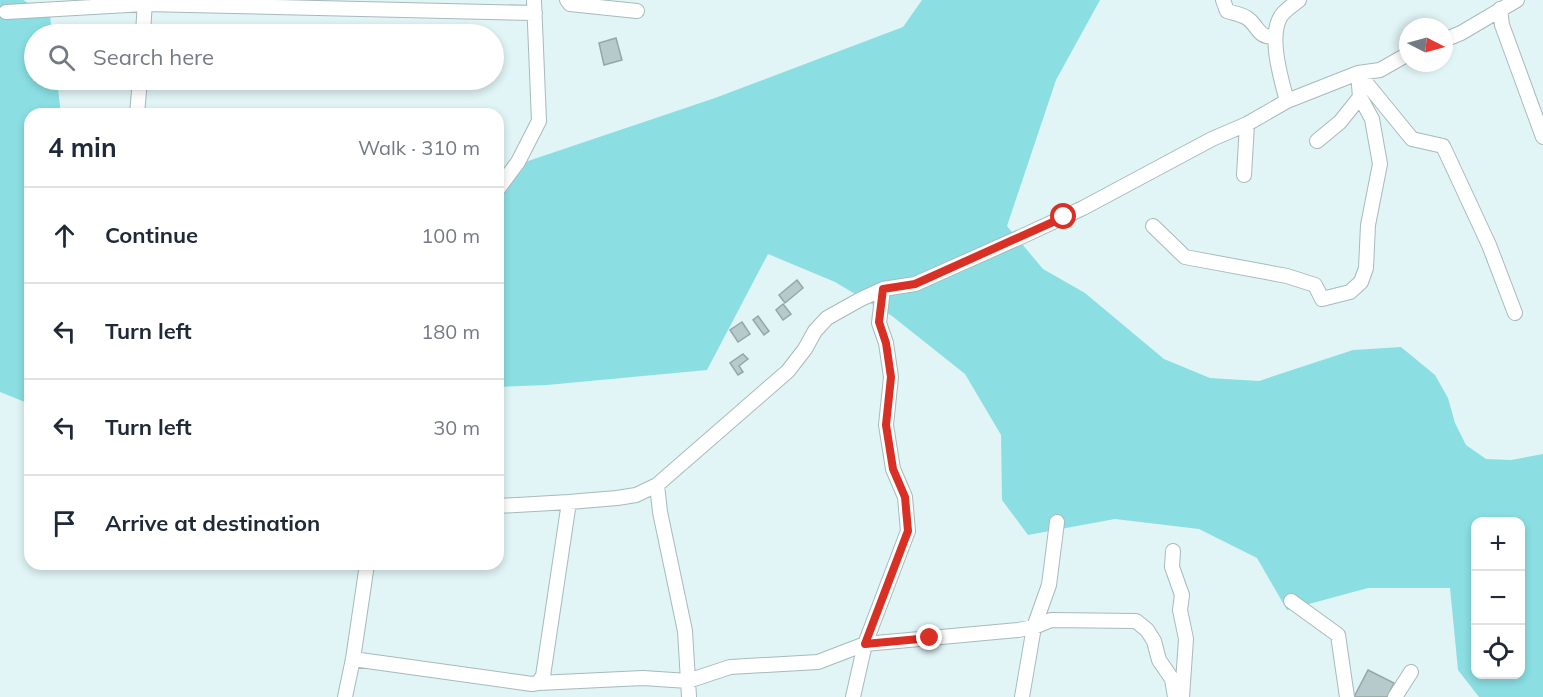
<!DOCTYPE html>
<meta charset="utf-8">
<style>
body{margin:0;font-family:Mulish,sans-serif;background:#f6f6f7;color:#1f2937}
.controls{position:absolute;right:18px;bottom:18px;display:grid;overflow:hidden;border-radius:12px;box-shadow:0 3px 9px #0003}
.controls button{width:54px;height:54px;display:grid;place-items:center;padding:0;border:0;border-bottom:2px solid #e0e1e3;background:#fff;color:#1f2937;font:30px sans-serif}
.compass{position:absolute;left:1399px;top:18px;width:54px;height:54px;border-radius:50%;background:#fff;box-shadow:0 3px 9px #0003;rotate:96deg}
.stop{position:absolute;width:18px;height:18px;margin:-14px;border:4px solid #d93025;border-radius:50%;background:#fff}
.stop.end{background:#d93025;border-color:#fff;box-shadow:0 2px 6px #0008}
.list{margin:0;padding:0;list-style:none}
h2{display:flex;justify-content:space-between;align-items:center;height:78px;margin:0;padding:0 24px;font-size:26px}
h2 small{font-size:20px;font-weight:400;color:#747a83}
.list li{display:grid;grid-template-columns:39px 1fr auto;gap:18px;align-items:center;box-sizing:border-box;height:96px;padding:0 24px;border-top:2px solid #e0e1e3}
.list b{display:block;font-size:22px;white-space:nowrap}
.list em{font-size:20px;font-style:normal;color:#747a83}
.icon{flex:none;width:33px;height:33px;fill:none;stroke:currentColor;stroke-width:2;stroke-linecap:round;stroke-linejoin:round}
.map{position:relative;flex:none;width:1543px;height:697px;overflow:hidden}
.search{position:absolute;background:#fff;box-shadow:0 3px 9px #0003;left:24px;top:24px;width:480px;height:66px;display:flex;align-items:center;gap:15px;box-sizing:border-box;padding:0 21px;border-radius:33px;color:#747a83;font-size:22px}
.panel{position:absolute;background:#fff;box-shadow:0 3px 9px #0003;left:24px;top:108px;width:480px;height:462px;border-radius:18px}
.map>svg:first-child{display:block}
.green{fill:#8bdfe3;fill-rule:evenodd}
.building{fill:#b7cacb;stroke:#94a7a7;stroke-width:1.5}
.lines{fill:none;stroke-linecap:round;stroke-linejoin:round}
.street-casing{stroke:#a7baba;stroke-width:16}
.street{stroke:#fff;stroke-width:14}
.route{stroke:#d93025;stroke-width:8}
</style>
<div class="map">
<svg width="1543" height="697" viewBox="0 0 1543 697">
<rect width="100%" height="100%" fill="#e1f5f6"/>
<path class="green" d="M 0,0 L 23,0 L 50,15 L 52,34 L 34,34 L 34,80 L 57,80 L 61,114 L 30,114 L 30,404 L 0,392 Z
M 922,0 L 1100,0 L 1056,80 L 1007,226 L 1043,269 L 1085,293 L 1164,359 L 1210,378 L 1259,381 L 1353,350 L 1401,347 L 1435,375 L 1448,398 L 1455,423 L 1466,445 L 1486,459 L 1511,460 L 1543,454 L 1543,697 L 1479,697 L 1458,670 L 1450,588 L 1368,588 L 1287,610 L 1257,558 L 1199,529 L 1115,519 L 1028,535 L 1002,500 L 1001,435 L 965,374 L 892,316 L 835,282 L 768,254 L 707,370 L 547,385 L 498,387 L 498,171 L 715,98 L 903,27 ZM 1476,522 L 1520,522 L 1520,674 L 1476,674 Z"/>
<path class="building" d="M 616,38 L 622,60 L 604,65 L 599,43 Z
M 797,280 L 803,288 L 785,303 L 779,295 Z
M 783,304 L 791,314 L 783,320 L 776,310 Z
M 758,316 L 769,331 L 764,335 L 753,320 Z
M 742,322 L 750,334 L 738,342 L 730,330 Z
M 743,354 L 748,359 L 739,366 L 743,372 L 738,375 L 730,363 Z
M 1368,670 L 1394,683 L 1387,697 L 1354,697 Z"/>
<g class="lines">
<g class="street-casing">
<path id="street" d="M 567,0 L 570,4 L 637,11
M 1223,0 L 1227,11 C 1233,13 1241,14 1247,18 C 1258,25 1258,39 1274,36
M 1500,9 L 1502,25 L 1543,137
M 6,12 L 145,4 L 535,13
M 143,34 L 145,0
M 1444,40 L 1461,33 L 1517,0
M 1358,73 L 1412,139 L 1443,146 L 1489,245 L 1515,313
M 1287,101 C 1281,79 1268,36 1281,16 C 1285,10 1293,5 1299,0
M 137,114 L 140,80
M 1317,141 L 1340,122 L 1360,97
M 1244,175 L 1247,124
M 498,189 L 518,162 L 539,121 L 534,0
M 1153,226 L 1185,257 L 1287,276 L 1315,285 L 1322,299 L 1350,292 L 1361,282 L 1366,268 L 1368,225 L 1380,164 L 1372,119 L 1360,97 L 1358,73
M 657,485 L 660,512 L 685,631 L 689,697
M 498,506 L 569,502 L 617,498 L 636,495 L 657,485 L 788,371 L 805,349 L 815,331 L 827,318 L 861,299 L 883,289 L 915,284 L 1025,235 L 1083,208 L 1212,139 L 1247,124 L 1287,101 L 1358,73 L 1380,70 L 1408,54
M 1173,551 L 1172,567 L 1182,595 L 1180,610 L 1186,639 L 1182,697
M 1291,601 L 1338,635 L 1347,697
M 353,659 L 532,684 L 538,683 L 543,676 L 569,502
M 538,683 L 643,678 L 688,681 L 730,667 L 818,662 L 865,644 L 1018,630 L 1034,627 L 1051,620 L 1136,621 L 1147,630 L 1154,641 L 1159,660 L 1172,679 L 1175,697
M 345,697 L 353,659 L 367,564
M 853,697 L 865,644 L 908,531 L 905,497 L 893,469 L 886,425 L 891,377 L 886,343 L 879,323 L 883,289
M 1022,697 L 1034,627 L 1049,585 L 1057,522
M 1395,697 L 1411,672"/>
</g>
<use href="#street" class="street"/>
</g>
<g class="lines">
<path class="route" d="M 930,638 L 865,644 L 908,531 L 905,497 L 893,469 L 886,425 L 891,377 L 886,343 L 879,322 L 883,289 L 915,284 L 1064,217"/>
</g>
</svg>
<div class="controls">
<button>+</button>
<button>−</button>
<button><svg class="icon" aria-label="locate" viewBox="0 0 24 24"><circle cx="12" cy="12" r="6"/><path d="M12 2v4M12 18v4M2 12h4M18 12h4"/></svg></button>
</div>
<svg class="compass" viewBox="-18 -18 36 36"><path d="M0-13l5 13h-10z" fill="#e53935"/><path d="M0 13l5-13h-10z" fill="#747a83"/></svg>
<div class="stop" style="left:1064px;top:217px"></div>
<div class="stop end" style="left:930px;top:638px"></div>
<div class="search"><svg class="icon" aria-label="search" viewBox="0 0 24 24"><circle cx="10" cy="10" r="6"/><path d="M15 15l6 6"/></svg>Search here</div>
<section class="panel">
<h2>4 min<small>Walk · 310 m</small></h2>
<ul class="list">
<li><svg class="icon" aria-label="ahead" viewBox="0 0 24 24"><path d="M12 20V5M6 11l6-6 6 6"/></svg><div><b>Continue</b></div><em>100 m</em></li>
<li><svg class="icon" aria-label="left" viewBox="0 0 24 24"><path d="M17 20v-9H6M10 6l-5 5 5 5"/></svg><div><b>Turn left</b></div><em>180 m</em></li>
<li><svg class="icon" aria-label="left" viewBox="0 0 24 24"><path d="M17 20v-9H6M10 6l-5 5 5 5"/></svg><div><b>Turn left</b></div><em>30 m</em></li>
<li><svg class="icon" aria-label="arrive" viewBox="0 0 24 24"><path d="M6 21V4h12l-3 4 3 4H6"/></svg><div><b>Arrive at destination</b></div></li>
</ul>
</section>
</div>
